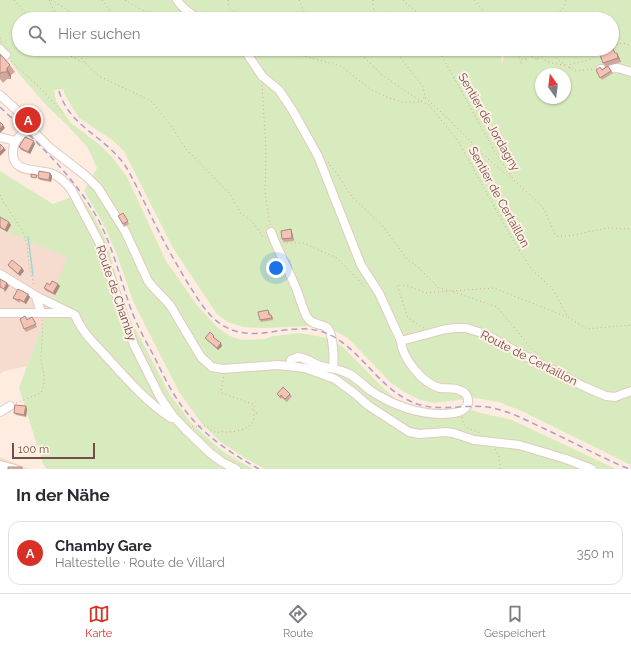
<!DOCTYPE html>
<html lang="de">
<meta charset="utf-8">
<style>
body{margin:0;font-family:Raleway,sans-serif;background:#f7f7f7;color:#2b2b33}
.compass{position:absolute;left:535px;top:68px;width:36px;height:36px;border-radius:50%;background:#fff;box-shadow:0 1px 3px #0004;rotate:346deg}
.scale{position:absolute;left:12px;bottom:10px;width:83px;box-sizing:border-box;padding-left:4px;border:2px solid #744e46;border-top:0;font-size:11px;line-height:14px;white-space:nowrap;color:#744e46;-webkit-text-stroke:3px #fff1e7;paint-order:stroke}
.you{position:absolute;left:276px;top:268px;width:14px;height:14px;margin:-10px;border:3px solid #fff;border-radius:50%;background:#1a73e8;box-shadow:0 0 0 6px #1a73e833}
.badge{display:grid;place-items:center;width:26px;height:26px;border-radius:50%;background:#d93025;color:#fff;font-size:13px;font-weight:700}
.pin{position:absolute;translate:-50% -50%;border:2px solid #fff;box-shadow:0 1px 4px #0006}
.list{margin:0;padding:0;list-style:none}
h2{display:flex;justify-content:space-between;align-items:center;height:52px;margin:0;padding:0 16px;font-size:17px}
h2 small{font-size:13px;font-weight:400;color:#7c7c81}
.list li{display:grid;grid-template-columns:26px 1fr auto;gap:12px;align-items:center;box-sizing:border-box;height:64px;margin:0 8px 8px;padding:0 8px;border:1px solid #e1e1e2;border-radius:12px}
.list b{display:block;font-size:15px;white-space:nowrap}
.list p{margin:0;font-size:13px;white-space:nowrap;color:#7c7c81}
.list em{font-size:13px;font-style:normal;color:#7c7c81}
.icon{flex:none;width:22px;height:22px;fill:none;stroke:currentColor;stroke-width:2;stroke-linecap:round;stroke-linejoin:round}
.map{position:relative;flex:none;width:631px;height:469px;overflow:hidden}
.search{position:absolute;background:#fff;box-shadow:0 1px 3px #0004;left:12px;right:12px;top:12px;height:44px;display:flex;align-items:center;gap:10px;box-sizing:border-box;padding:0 14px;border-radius:22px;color:#7c7c81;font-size:15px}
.sheet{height:124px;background:#fff}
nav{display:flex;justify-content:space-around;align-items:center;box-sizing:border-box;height:56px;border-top:1px solid #e1e1e2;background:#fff;font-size:11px;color:#7c7c81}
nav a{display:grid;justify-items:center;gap:2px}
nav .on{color:#d93025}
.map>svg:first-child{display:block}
.residential{fill:#f5dcce}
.green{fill:#d8ebbe;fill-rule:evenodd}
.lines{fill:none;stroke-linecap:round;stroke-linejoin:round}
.stream{stroke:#99d9d8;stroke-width:1.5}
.minor-casing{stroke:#e3c9be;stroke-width:10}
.path{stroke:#d8a699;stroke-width:1;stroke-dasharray:1 3;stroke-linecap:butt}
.minor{stroke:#fff;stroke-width:8}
.rail{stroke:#ad9fc6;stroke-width:1.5;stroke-dasharray:6 4;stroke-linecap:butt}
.wall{fill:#d2a89d}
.shaded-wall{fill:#ab887f}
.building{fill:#f4c3b6;stroke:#ab887f}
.labels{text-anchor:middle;stroke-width:4;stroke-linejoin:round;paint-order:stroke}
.street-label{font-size:12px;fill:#744e46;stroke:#fff1e7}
</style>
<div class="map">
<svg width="631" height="469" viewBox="0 0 631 469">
<rect width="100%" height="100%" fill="#fdecdf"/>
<path class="residential" d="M 0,229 L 68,257 L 27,366 L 4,371 L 0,374 Z
M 0,457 L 29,469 L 0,469 Z"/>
<path class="green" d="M 0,0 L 631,0 L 631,465 L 524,412 L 499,402 L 476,398 L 434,403 L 421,400 L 406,393 L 390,382 L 348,338 L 337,332 L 313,326 L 262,328 L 243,327 L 228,322 L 217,314 L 173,248 L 124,151 L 111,139 L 79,118 L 66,97 L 63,89 L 54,90 L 56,101 L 70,122 L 101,146 L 113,158 L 127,177 L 166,261 L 197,305 L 218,328 L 230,336 L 241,340 L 265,339 L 273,336 L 301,333 L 327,338 L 343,347 L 380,385 L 404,406 L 414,410 L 456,411 L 471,410 L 481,413 L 512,420 L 616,469 L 265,469 L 245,458 L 221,442 L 203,425 L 179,392 L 133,301 L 117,255 L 106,229 L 96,211 L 84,191 L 97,168 L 88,148 L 67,125 L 47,106 L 20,75 L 1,48 L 0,45 ZM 503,12 L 505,19 L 612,19 L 612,49 L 506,49 L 502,64 L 500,49 L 19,49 L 19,19 L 502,19 ZM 541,74 L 565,74 L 565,98 L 541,98 Z
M 0,171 L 53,204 L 79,194 L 92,213 L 105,238 L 127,313 L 169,393 L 191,423 L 205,436 L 225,453 L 253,469 L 47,469 L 43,464 L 19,388 L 67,257 L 0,229 Z"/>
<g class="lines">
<path class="stream" d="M 28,237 L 33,275"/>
<g class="minor-casing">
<path id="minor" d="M 177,0 C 182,8 192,16 202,19
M 0,49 L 6,55
M 244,49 L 262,76 L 279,90 L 293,111 L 318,156 L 361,265 L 379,293 L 401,341 C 402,358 423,384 440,388 C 447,389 455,387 461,391 C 465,392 468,396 468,400 C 469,408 461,412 454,413 C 424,417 396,407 371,391 C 363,385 356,377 347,373 C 338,369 329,368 320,366 C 313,363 306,358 298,357 L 291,360 L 290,366
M 601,69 L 618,68 L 631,72
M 0,95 L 22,115 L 30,128 L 50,148 L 86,176 L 98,188 L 125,231 L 148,281 L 152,286 L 170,305 L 201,357 L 212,367 L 223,369 L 278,365 L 305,368 L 335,379 L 354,393 L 369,406 L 409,432 L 419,434 L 446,432 L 453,433 L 474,440 L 519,445 L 566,459 L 592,469
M 30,128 C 21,135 13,140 13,152 C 12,176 41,167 55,175 C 61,178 66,183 71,189 L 99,242 L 121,309 L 134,345 L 160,397 L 173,416 L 186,430 L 210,453 L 222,462 L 236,469
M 0,137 L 15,141
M 271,232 C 278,251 288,269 296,288 C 300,297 302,308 307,317 C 311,324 320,324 326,327 C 334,332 334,360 333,368
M 0,274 L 36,296 L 75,315 C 81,331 93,342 104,354 C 124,376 146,402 171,418
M 36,296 L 41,313
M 0,313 L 68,313
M 401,341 L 446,329 L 456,328 L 466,328 L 485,334 L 521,354 L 585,387 L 606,396 L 615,397 L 631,391
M 0,412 L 10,406
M 0,465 L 15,469"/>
</g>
<path class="path" d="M 14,0 L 31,19
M 49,0 L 58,19
M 51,0 L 83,19
M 102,0 L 116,19
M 125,0 L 142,10 L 165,19
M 228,0 L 229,7 L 236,15 L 238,19
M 299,0 L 307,19
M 373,0 L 373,7 L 378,19
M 403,0 L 418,13 L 422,19
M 474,0 L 490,19
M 224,19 L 229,18 L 234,19
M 560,19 L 559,12 L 564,7 L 566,0
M 0,38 L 1,43
M 612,45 L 623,43 L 631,46
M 57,49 L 86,64 L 99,76 L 151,101 L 170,124 L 186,149 L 230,194 L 242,215 C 251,218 258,229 262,236 L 266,237
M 74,49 L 85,62
M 133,49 L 140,54 L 141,53 L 140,49
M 287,49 L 300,55 L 341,66 L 370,89 L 389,98 L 402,102 L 421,102 L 425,96 L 423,87 L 394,49
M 356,49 L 382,75 L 422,102 L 429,105 L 458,141 L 511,237 L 532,270 L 552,288 L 568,317 L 587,329 L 631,325
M 438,49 L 496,154 L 514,180 L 543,207 L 556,236 L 569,236 L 607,228 L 631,229
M 517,49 L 521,64 L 522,59 L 527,60 L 524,56 L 524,52 L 532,57 L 538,60 L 538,56 L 539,55 C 545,63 555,64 565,65
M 549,49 L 549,53 L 574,71 L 594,69
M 553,49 L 556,49
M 11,61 L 43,91 L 63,113
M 570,68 L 569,66 L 571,64 L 589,60 L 605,49
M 262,85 L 266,151 L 265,192 L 270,225
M 425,98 L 438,109 L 489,160 L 512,179
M 328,162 L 337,174 L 352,197 L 381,224 L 407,259 L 418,267 L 439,288 L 451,291 L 497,307 L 532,349 L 540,356
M 0,195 L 4,203 L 22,230 L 27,244 L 29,263 L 34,286
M 283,242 L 286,243 L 303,243 L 337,258 L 365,287 L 367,288
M 452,291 L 494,288 L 567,317
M 424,328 L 408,318 L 397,285 L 408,286 L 426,293 L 449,291
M 16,403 L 41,393 C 48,375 41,371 41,355 C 42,343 43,332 42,320
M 462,417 C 464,430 470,428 480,433
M 192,426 C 197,428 200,425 205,426 C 209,427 211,432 216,432 C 219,433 222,431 226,432 C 238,432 255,429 254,414 L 257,413 L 256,411 L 252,411 L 255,405 L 222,393 L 221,391 L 224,375
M 495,449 L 499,456 L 500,469"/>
<use href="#minor" class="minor"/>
<path class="rail" d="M 59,91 C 70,128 106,136 126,167 C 136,184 144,202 153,220 C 164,242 176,264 189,285 C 196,296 203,308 213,318 C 249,350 281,321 320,331 C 356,341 375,385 410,401 C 438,415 468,401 497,409 C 514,413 529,422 545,429 C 573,442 600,457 629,469
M 0,107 C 36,141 75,177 99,221 C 114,250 121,282 132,312 C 138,327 146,342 154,356 C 160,369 167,383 175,396 C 196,430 225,450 259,469"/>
</g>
<path class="wall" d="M 616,53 L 619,57 L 621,62 L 608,66 L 613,73 L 602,80 L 596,70 L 602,70 L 605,67 L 603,63 Z
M 0,54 L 10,65 L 15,72 L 11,75 L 11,79 L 7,79 L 3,83 L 0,79 Z
M 35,144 L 30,154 L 21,150 L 19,147 Z
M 50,173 L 52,176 L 51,182 L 40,180 L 38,178 Z
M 123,213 L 129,224 L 124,227 L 118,216 Z
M 0,217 L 11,225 L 7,232 L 0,228 Z
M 291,229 L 292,232 L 294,241 L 284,242 L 282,239 Z
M 8,265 L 22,268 L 24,271 L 20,276 L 9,267 Z
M 50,285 L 60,286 L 55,295 L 46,291 L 44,288 Z
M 30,297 L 26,304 L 20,301 L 20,303 L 15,300 L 13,298 Z
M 268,310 L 270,313 L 270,315 L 271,315 L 273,317 L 273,320 L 261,322 L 260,320 Z
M 32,317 L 37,327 L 26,332 L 24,329 L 28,320 Z
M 214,336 L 215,339 L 222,346 L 218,350 L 207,340 L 205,338 Z
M 277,394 L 290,394 L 292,396 L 287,402 L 282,398 L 281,399 Z
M 27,409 L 26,417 L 16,415 L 14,413 Z"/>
<path class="shaded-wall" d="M 617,53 L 619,57 L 621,62 L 618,58 Z
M 7,68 L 11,75 L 11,79 L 7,72 Z
M 3,125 L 5,128 L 0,133 L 0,129 Z
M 34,141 L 35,144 L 30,154 L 28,152 Z
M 4,148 L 6,150 L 0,156 L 0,152 Z
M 50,173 L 52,176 L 51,182 L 49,180 Z
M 9,222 L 11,225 L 7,232 L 5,230 Z
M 291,229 L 292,232 L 294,241 L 292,238 Z
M 22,268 L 24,271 L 20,276 L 18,274 Z
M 7,283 L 9,286 L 5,292 L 4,289 Z
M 58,284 L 60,286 L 55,295 L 53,293 Z
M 28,294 L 30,297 L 26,304 L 24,302 Z
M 221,343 L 222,346 L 218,350 L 217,348 Z
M 26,406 L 27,409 L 26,417 L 24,415 Z"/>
<path class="building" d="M 387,12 L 391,19 L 380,19 L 379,16 Z
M 613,49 L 615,53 L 617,53 L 618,58 L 603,63 L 600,55 L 605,53 L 604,52 Z
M 0,54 L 10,65 L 7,68 L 7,72 L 2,72 L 0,74 Z
M 608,66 L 611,71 L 600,78 L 596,70 L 600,67 L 602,70 Z
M 0,122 L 3,125 L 0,129 Z
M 25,137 L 34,141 L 28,152 L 19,147 Z
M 0,144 L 4,148 L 0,152 Z
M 39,171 L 50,173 L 49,180 L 38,178 Z
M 31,174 L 37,175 L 36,178 L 31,177 Z
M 123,213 L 128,221 L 123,224 L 118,216 Z
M 0,217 L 9,222 L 5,230 L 0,227 Z
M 291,229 L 292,238 L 282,239 L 281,231 Z
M 12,260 L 22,268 L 18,274 L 8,265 Z
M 0,279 L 7,283 L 4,289 L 0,287 Z
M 52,281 L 58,284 L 53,293 L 44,288 L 47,283 L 50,285 Z
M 18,289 L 28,294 L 24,302 L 19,299 L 18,300 L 13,298 Z
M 268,310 L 269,315 L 271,315 L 272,318 L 260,320 L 258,312 Z
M 25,316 L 27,320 L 32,317 L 36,324 L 24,329 L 20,319 Z
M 210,332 L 214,336 L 213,337 L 221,343 L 217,348 L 205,338 Z
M 283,387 L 290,394 L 285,399 L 281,395 L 280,397 L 277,394 Z
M 15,405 L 26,406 L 24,415 L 14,413 Z
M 8,467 L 22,467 L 22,469 L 8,469 Z"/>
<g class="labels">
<g class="street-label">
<text transform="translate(489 122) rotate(60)" y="4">Sentier de Jordagny</text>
<text transform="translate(499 197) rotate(61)" y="4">Sentier de Certaillon</text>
<text transform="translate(116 293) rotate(71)" y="4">Route de Chamby</text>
<text transform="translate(529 358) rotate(27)" y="4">Route de Certaillon</text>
</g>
</g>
</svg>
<svg class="compass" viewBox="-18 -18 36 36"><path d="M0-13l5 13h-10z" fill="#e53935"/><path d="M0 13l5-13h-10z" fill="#7c7c81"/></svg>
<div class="scale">100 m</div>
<div class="you"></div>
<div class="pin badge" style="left:28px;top:120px">A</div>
<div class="search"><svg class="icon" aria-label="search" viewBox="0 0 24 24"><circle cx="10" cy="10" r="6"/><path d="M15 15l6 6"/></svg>Hier suchen</div>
</div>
<section class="sheet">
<h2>In der Nähe<small></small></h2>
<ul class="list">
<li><span class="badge">A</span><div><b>Chamby Gare</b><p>Haltestelle · Route de Villard</p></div><em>350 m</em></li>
</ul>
</section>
<nav>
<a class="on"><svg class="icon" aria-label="map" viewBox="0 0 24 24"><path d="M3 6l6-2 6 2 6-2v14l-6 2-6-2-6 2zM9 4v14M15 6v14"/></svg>Karte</a>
<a><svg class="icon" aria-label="directions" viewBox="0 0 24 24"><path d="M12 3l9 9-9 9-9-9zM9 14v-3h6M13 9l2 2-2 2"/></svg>Route</a>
<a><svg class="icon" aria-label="saved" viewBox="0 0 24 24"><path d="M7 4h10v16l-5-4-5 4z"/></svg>Gespeichert</a>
</nav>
